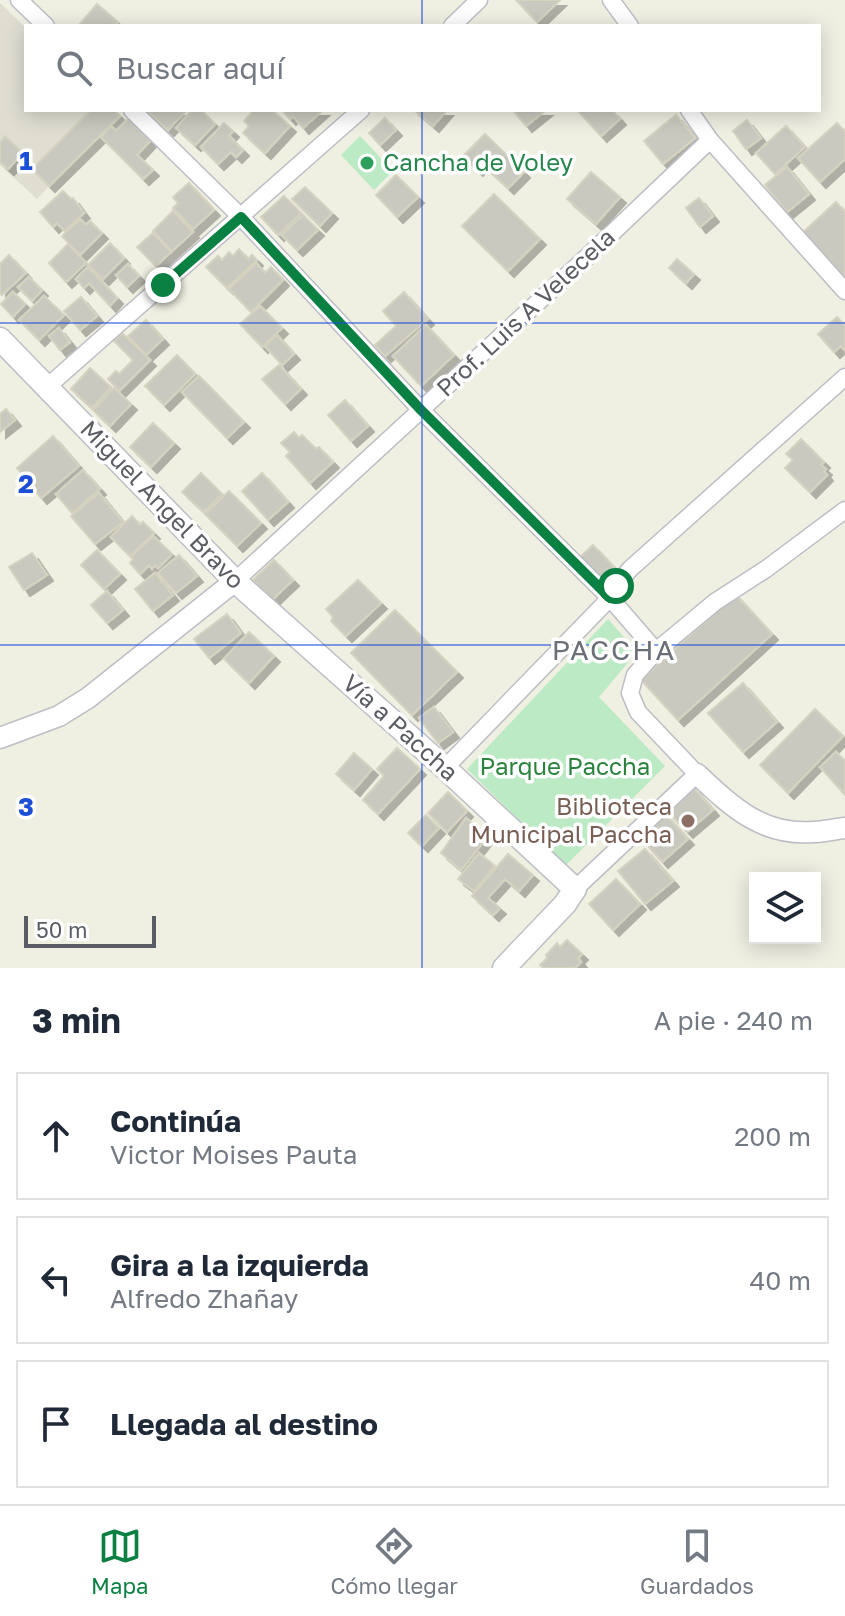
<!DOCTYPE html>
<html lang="es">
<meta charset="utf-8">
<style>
body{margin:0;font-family:"Golos Text",sans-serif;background:#f2f2f3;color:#1f2937}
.controls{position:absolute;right:24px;bottom:24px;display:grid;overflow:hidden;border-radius:0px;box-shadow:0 4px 20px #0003}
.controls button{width:72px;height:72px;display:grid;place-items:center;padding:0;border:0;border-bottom:2px solid #e0e1e3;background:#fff;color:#1f2937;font:40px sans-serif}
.scale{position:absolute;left:24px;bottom:20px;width:132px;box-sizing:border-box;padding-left:8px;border:4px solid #5b5d65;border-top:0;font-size:22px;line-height:28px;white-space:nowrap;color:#5b5d65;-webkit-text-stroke:6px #fff;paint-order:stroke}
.stop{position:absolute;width:24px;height:24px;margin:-18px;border:6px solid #0b8043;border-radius:50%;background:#fff}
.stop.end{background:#0b8043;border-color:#fff;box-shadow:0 2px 8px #0008}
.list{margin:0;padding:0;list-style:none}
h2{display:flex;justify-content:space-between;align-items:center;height:104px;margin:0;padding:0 32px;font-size:34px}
h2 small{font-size:26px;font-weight:400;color:#747a83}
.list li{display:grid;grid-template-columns:52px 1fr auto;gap:24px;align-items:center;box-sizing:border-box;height:128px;margin:0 16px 16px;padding:0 16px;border:2px solid #e0e1e3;border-radius:0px}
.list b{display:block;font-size:30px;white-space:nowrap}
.list p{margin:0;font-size:26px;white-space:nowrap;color:#747a83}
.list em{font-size:26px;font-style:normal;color:#747a83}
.icon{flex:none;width:44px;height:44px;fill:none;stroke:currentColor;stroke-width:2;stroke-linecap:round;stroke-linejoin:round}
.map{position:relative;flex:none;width:845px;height:968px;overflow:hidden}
.search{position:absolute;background:#fff;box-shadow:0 4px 20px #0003;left:24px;right:24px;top:24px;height:88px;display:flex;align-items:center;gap:20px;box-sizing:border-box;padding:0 28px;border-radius:0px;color:#747a83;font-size:30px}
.sheet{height:536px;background:#fff}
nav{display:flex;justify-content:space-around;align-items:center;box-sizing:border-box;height:112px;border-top:2px solid #e0e1e3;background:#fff;font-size:22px;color:#747a83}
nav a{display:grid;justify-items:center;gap:4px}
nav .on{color:#0b8043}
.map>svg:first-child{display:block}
.education{fill:#dfded1}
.green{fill:#bceac4}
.building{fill:#cac9bf;stroke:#d5d2c0;stroke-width:2;filter:url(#shadow)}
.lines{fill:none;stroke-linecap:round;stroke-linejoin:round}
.minor-casing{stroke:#bdbec5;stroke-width:19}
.tertiary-casing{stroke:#bdbec5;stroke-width:23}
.secondary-casing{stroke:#bdbfc7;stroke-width:25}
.minor{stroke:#fff;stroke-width:16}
.tertiary{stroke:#fff;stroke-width:20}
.secondary{stroke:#fff;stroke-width:22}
.route{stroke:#0b8043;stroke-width:10}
.grid{fill:none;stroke:#1d4ed8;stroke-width:2;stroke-opacity:0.55}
.leisure-dot{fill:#2e9e5b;stroke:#fff;stroke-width:3}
.education-dot{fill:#8d6e63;stroke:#fff;stroke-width:3}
.labels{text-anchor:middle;stroke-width:7;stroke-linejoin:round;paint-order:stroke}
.leisure-label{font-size:24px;fill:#27864d;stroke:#fff;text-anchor:start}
.street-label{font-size:24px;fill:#5b5d65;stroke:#fff}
.park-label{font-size:24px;fill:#2b843e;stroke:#fff}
.education-label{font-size:24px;fill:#785e54;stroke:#fff;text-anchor:end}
.quarter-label{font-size:28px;letter-spacing:2px;fill:#6b6f77;stroke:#fff}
.grid-label{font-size:26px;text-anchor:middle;font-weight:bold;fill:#1d4ed8;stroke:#fff;stroke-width:7;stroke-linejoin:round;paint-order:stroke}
</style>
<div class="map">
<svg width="845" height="968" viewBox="0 0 845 968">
<defs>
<filter id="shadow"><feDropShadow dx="6" dy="6" stdDeviation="0" flood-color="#0004"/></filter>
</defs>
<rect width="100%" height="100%" fill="#efefe2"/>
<path class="education" d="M 0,3 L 26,28 L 26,110 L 113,110 L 117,114 L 37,199 L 0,165 Z"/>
<path class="green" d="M 360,136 L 393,171 L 374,190 L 341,155 Z
M 608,619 L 637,652 L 599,697 L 665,766 L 565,866 L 467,769 Z"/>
<path class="building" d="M 516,0 L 560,0 L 537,22 Z
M 97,4 L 118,22 L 114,26 L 79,25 Z
M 91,110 L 114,110 L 120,116 L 49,186 L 32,169 Z
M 146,110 L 187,110 L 168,130 Z
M 192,110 L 201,110 L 215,124 L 195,145 L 176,128 Z
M 254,110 L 272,110 L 290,126 L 265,153 L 243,133 L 249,126 L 244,121 Z
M 282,110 L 323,110 L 303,128 L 293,116 L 290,119 Z
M 414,110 L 447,110 L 433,126 Z
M 513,110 L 546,110 L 526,126 Z
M 579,110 L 612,110 L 620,119 L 601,136 L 578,111 Z
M 676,115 L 695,138 L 663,164 L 644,141 Z
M 129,118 L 151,140 L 137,155 L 153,170 L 143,179 L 101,137 L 111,126 L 116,131 Z
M 385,118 L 396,130 L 380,145 L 369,133 Z
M 747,120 L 761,138 L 746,149 L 733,131 Z
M 224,123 L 233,131 L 229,136 L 243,150 L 236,157 L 231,152 L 218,164 L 201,147 Z
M 837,123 L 845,132 L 845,159 L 820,182 L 798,158 Z
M 786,126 L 805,147 L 775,174 L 756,153 Z
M 485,134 L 524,172 L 508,188 L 482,164 L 477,170 L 463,156 Z
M 5,136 L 23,153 L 8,169 L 0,162 L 0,142 Z
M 787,167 L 809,194 L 787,212 L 765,185 Z
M 591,172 L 620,197 L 596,224 L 567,199 Z
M 396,175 L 418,197 L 397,217 L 376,195 Z
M 189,183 L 214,210 L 193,229 L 173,208 L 178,203 L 173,197 Z
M 305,187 L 332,213 L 320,226 L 292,199 Z
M 63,191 L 71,199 L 73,198 L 84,213 L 65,231 L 57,223 L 53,227 L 40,212 Z
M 494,194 L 540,239 L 508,271 L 462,226 Z
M 284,196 L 301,213 L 278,235 L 261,217 Z
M 699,198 L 713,216 L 700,227 L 686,208 Z
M 836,202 L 845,212 L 845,281 L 801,234 Z
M 173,211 L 193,232 L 172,251 L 153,231 Z
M 303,215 L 318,230 L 297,250 L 282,235 Z
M 80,219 L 86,225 L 90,221 L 102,233 L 80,255 L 62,236 Z
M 153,233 L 171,252 L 156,266 L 137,247 Z
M 110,243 L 124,258 L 103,279 L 88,265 Z
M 68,244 L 86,263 L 66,282 L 49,263 Z
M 239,249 L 248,259 L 252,255 L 257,260 L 227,288 L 206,267 L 218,256 L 222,260 L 229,252 L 233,256 Z
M 9,255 L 26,273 L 2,295 L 0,293 L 0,264 Z
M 677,259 L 694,274 L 686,283 L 669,268 Z
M 256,263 L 265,273 L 271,267 L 283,280 L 251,312 L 229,289 Z
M 128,264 L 139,276 L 127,287 L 116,275 Z
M 88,267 L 117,298 L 110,306 L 89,283 L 84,288 L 76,279 Z
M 29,277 L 42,290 L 32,301 L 18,287 Z
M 13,292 L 25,304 L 13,317 L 1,304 Z
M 404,292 L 428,319 L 385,356 L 375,345 L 396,326 L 383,311 Z
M 44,296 L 64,315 L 39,340 L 19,320 Z
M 81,297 L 97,316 L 80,330 L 64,311 Z
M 260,306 L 282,328 L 262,347 L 240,324 Z
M 837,317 L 845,326 L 845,351 L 841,346 L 834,352 L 818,334 Z
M 146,320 L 163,339 L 146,355 L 128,336 Z
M 426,325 L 454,355 L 421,386 L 393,356 Z
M 59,328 L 70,342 L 60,350 L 49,336 Z
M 122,333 L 150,360 L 119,391 L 108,379 L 116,371 L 119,374 L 133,360 L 114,341 Z
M 277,335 L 294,354 L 282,365 L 265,346 Z
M 177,355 L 195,374 L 164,405 L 145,386 Z
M 279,365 L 301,389 L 285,404 L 262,379 Z
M 90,368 L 111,387 L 92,408 L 71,389 Z
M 199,376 L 244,422 L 227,438 L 182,392 Z
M 114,388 L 131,404 L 110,426 L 93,410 Z
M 345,400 L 368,426 L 351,441 L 328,415 Z
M 6,409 L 15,420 L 0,432 L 0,414 Z
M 153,423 L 174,443 L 151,467 L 130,447 Z
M 294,432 L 299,438 L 302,435 L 316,449 L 319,447 L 333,462 L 310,483 L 286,456 L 290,452 L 281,443 Z
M 53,436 L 79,466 L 41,498 L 17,468 Z
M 801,439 L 824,462 L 821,465 L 826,469 L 824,471 L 827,475 L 810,492 L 785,468 L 793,460 L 786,454 Z
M 83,470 L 100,489 L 72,513 L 56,494 Z
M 201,473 L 222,494 L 204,512 L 182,492 Z
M 262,473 L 288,502 L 268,520 L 242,491 Z
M 229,491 L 261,523 L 237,546 L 205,514 Z
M 99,493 L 123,522 L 95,544 L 71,516 Z
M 132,516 L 140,525 L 143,522 L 154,533 L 130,556 L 111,537 Z
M 153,536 L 172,554 L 158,568 L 155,565 L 152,569 L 149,565 L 140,574 L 130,563 L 133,559 L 131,557 Z
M 593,545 L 614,567 L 600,580 L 579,558 Z
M 97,550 L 120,574 L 104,589 L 81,565 Z
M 32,553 L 47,575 L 24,590 L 9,567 Z
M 179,555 L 197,576 L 176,593 L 158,573 Z
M 274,560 L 293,580 L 272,600 L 253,580 Z
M 155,573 L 173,595 L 153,611 L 135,589 Z
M 358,580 L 381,603 L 346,636 L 331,621 L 333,617 L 326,609 Z
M 107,591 L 123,610 L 107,623 L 91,605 Z
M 735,594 L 772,634 L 678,720 L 641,680 Z
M 395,610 L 457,672 L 412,715 L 351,653 Z
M 227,614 L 241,633 L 209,658 L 194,639 Z
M 249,632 L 274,656 L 249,683 L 224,659 Z
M 743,683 L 777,722 L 743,752 L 708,713 Z
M 434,707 L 453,732 L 438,743 L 419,718 Z
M 815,709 L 843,736 L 788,793 L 760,765 Z
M 397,748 L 420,769 L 378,814 L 363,800 L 384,776 L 377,769 Z
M 836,752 L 845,761 L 845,795 L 820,767 Z
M 354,753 L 372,769 L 354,790 L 336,774 Z
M 693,787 L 713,810 L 687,832 L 666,810 Z
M 448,792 L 467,811 L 447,832 L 428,813 Z
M 426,815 L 439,828 L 422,846 L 408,833 Z
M 666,815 L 688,839 L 662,862 L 640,837 Z
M 466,818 L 488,836 L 461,870 L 441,853 Z
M 645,849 L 673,881 L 645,904 L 618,871 Z
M 479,853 L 495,866 L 474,891 L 458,879 Z
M 508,854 L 533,875 L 519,891 L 505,879 L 488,898 L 500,908 L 493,915 L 472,896 Z
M 616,879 L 640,904 L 613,930 L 589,904 Z
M 567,940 L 582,954 L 578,958 L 581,962 L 575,968 L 543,968 L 540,965 L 547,958 L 546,955 L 557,943 L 560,947 Z"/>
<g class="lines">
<g class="minor-casing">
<path id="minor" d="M 19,0 L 46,26
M 611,0 L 630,26
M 452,26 L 479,0
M 132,110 L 241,217 L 421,410 L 610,598 L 656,651
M 689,110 L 710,140 L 845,291
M 47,387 L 361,110
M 235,581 L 587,257 L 710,140
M 445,768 L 610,598 L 616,586 L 630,569 L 845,377
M 575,889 L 697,774 L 638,712 L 630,693 L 635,675 L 656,651 L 715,602 L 766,569 L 845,510"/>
</g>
<g class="tertiary-casing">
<path id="tertiary" d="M 0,738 L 59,716 L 88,698 L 235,581
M 697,774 C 731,806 762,836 813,832 C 824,832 834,829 845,828"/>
</g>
<g class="secondary-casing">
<path id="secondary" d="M 0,339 L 235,581 L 445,768 L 575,889 L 565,904 L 504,968"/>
</g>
<use href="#minor" class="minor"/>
<use href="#tertiary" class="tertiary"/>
<use href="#secondary" class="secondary"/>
</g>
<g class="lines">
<path class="route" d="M 163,285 L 241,217 L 421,410 L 610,598 L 616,586"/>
</g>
<path class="grid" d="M 422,0 L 422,26M 422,110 L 422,968M 0,323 L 845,323M 0,645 L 845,645"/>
<circle class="leisure-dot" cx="367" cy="163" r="8"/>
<circle class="education-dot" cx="688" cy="821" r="8"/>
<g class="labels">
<g class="leisure-label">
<text x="383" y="171">Cancha de Voley</text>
</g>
<g class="street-label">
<text transform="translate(526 313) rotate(-43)" y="8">Prof. Luis A Velecela</text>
<text transform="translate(162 505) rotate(46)" y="8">Miguel Angel Bravo</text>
<text transform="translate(400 728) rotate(42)" y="8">Vía a Paccha</text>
</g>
<g class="park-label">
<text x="565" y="775">Parque Paccha</text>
</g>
<g class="education-label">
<text x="672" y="815">Biblioteca<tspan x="672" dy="28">Municipal Paccha</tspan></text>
</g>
<g class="quarter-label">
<text x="614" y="660">PACCHA</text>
</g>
</g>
<g class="grid-label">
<text x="26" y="170">1</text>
<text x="26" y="493">2</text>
<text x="26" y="816">3</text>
</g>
</svg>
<div class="controls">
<button><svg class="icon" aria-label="layers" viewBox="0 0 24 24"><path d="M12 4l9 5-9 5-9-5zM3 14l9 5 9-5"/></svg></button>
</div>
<div class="scale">50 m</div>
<div class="stop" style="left:616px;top:586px"></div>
<div class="stop end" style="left:163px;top:285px"></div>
<div class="search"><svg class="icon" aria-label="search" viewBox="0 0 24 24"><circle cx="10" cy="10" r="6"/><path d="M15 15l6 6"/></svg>Buscar aquí</div>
</div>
<section class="sheet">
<h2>3 min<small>A pie · 240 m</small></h2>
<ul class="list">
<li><svg class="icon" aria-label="ahead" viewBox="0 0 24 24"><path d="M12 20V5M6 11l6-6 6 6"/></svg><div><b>Continúa</b><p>Victor Moises Pauta</p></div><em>200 m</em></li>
<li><svg class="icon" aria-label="left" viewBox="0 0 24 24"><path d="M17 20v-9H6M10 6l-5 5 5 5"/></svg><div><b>Gira a la izquierda</b><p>Alfredo Zhañay</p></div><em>40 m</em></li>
<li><svg class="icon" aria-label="arrive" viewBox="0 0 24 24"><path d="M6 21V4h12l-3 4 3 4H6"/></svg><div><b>Llegada al destino</b></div></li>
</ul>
</section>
<nav>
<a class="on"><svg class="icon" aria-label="map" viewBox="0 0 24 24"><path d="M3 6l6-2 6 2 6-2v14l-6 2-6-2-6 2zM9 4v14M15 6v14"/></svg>Mapa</a>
<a><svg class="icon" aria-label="directions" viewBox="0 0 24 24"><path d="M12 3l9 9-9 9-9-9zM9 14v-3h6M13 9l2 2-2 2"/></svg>Cómo llegar</a>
<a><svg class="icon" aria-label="saved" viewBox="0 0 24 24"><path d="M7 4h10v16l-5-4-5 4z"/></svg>Guardados</a>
</nav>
